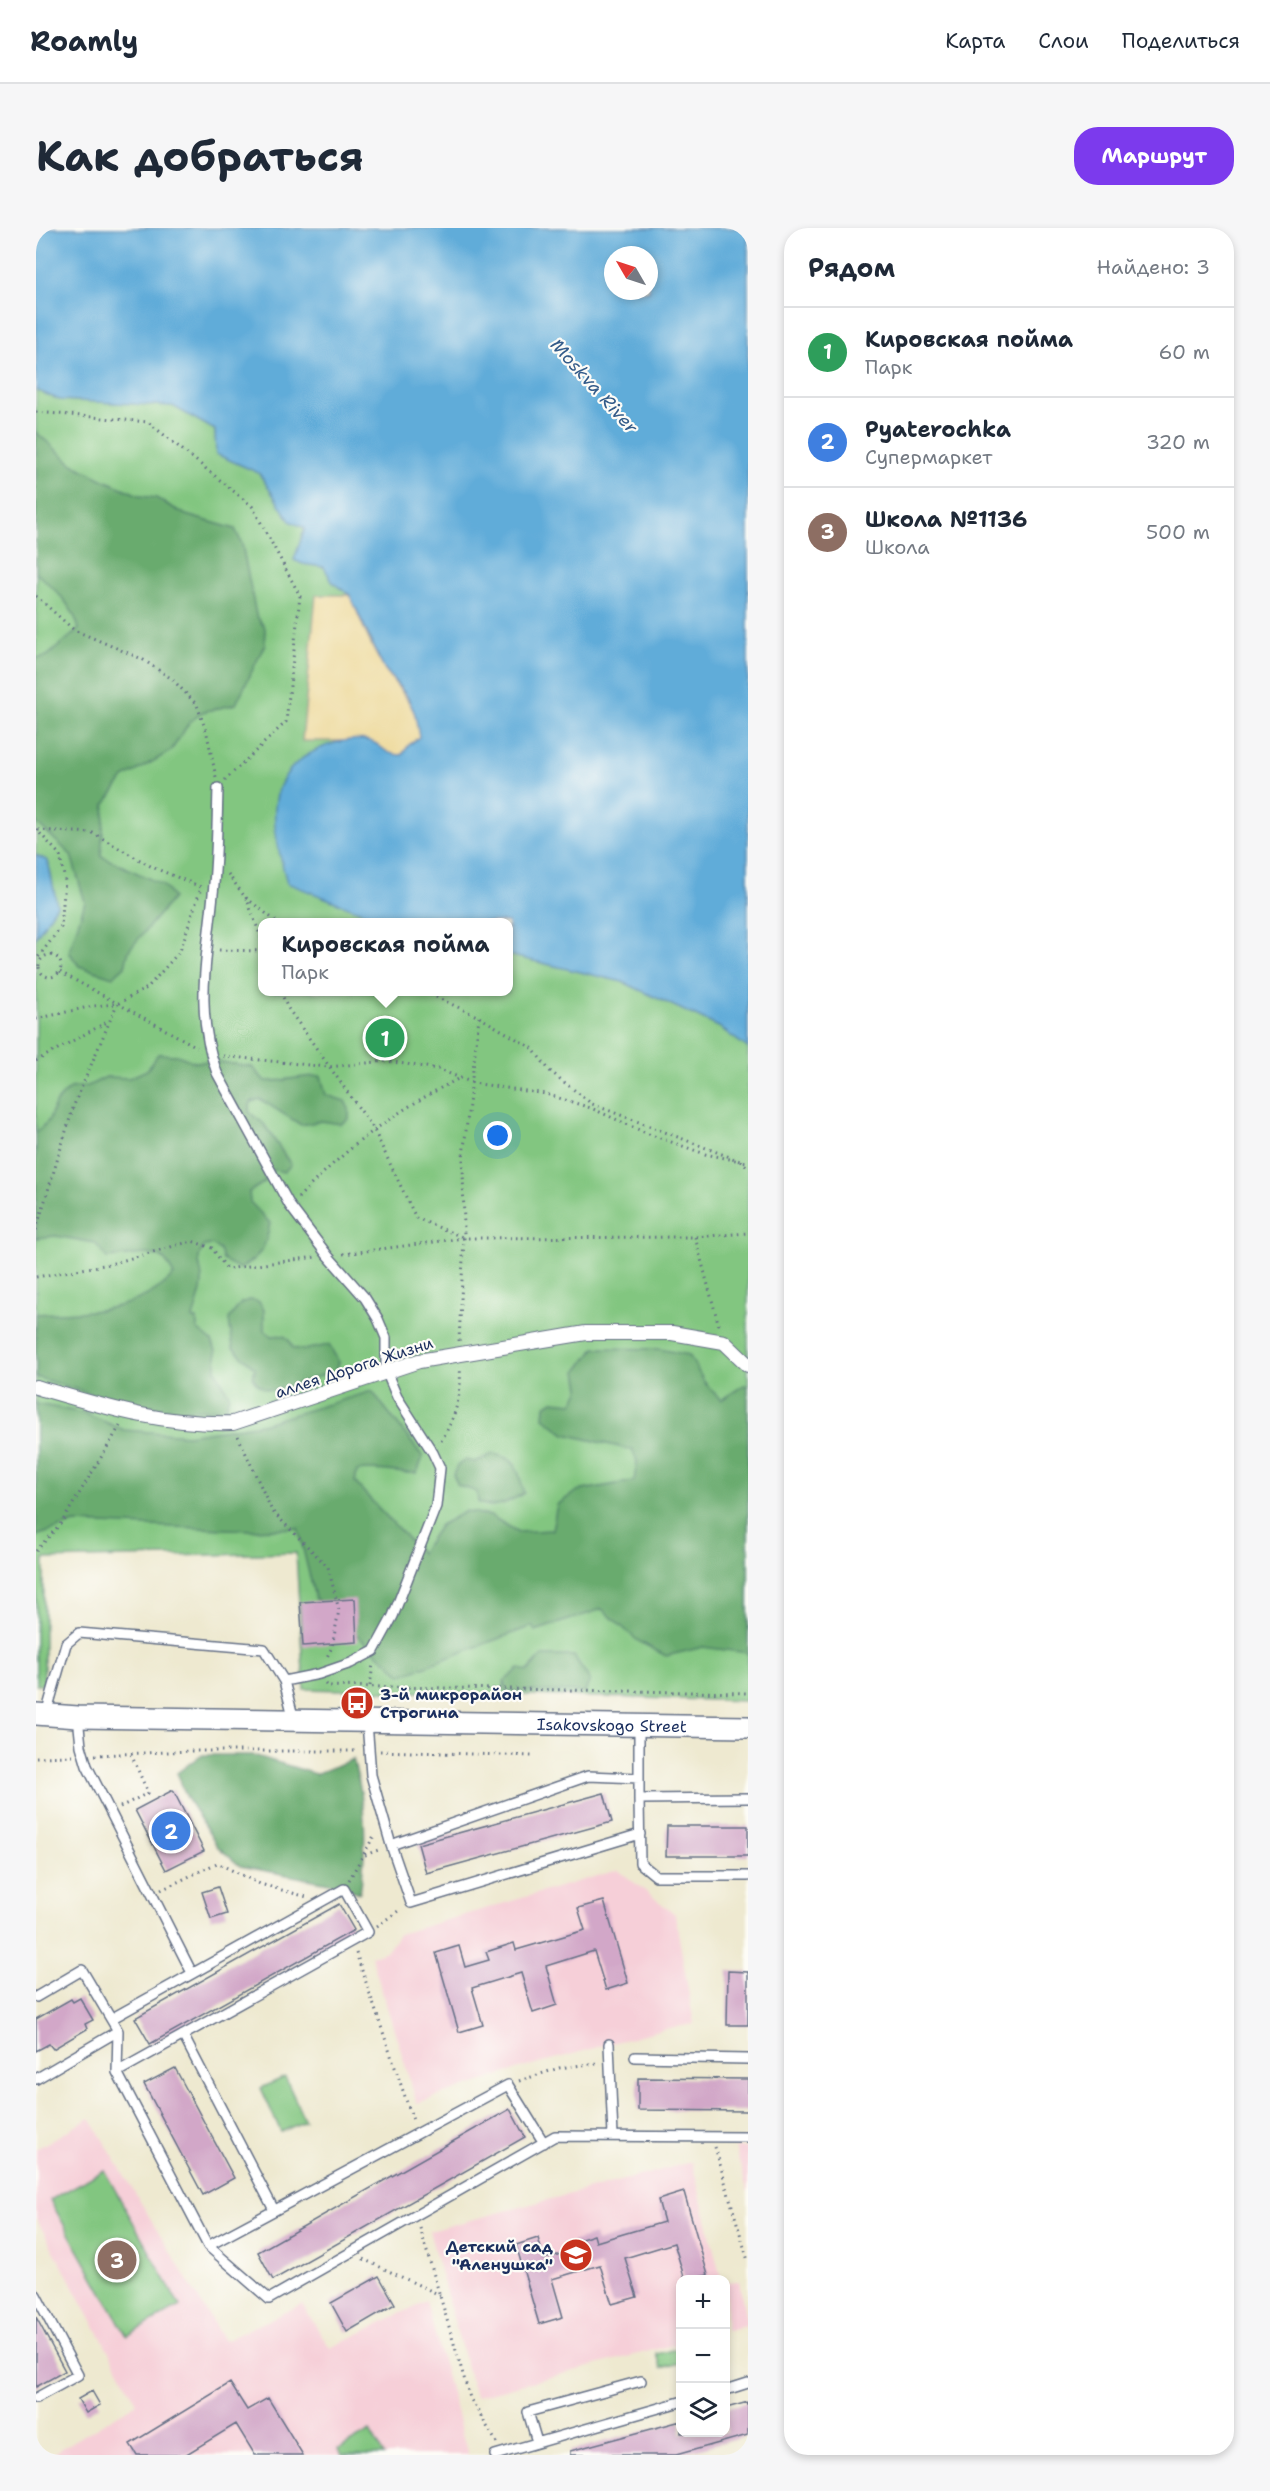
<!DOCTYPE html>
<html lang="ru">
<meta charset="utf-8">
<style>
body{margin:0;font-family:"Shantell Sans",sans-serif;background:#f6f6f7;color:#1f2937}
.controls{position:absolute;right:18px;bottom:18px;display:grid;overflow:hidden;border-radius:12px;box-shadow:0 3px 9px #0003}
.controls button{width:54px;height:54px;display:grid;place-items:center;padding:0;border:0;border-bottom:2px solid #e0e1e3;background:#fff;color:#1f2937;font:30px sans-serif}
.compass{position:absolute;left:568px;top:18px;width:54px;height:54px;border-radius:50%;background:#fff;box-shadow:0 3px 9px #0003;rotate:309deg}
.you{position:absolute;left:462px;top:908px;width:21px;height:21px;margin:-15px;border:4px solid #fff;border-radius:50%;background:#1a73e8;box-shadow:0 0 0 9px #1a73e833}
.badge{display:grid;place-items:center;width:39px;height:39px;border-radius:50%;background:#7c3aed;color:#fff;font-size:20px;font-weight:700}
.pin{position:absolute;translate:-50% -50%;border:3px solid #fff;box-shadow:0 2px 6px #0006}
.popup{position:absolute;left:222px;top:690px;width:255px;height:78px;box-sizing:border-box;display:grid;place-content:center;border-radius:12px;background:#fff;filter:drop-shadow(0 2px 4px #0005);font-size:20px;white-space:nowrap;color:#747a83}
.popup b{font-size:22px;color:#1f2937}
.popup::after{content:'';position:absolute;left:50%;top:100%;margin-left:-12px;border:12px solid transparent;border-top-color:#fff}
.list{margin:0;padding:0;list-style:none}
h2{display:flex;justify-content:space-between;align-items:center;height:78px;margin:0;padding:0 24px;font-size:26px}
h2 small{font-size:20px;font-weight:400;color:#747a83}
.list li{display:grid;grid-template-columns:39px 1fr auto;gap:18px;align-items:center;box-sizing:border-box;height:90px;padding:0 24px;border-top:2px solid #e0e1e3}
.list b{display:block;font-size:22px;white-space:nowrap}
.list p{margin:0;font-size:20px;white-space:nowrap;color:#747a83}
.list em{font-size:20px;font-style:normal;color:#747a83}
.icon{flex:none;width:33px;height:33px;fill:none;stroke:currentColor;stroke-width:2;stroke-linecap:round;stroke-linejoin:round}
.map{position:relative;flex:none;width:712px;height:2227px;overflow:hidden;border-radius:24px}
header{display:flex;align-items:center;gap:36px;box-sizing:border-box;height:84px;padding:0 30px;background:#fff;border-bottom:2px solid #e0e1e3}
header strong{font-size:28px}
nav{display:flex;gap:33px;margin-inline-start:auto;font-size:21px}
.intro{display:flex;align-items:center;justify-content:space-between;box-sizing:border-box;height:144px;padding:0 36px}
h1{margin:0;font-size:42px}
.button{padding:15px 27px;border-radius:24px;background:#7c3aed;color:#fff;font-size:21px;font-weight:700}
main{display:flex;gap:36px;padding:0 36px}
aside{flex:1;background:#fff;border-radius:24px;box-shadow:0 3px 9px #0003}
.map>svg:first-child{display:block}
.built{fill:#f6cfd8}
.green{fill:#82c680;stroke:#4e7a6f;stroke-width:1.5}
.forest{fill:#69ab6e;stroke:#426d66;stroke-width:1.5}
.sand{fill:#eeda9e;stroke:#84847e;stroke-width:1.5}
.water{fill:#60acd9;stroke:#3e6e9c;stroke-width:1.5;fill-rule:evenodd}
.building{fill:#d2a7c8}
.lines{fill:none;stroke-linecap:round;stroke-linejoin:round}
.service-casing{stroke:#657086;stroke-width:12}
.pedestrian-casing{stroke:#657086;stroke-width:16}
.tertiary-casing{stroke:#657086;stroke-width:24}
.path{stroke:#657086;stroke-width:3;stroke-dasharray:1.5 4.5;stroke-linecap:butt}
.service{stroke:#fff;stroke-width:9}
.pedestrian{stroke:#fff;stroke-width:14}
.tertiary{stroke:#fff;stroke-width:21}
.labels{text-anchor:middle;stroke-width:4.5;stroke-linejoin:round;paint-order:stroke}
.street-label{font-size:16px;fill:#1b2f5e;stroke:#fdfcf7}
.poi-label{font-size:16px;font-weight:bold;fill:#1b2f5e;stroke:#fdfcf7;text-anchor:start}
.water-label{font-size:18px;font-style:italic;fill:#335b89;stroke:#fdfcf7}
</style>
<header>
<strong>Roamly</strong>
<nav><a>Карта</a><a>Слои</a><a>Поделиться</a></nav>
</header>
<div class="intro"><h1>Как добраться</h1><a class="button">Маршрут</a></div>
<main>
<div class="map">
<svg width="712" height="2227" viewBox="0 0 712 2227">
<rect width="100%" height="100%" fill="#fdfcf7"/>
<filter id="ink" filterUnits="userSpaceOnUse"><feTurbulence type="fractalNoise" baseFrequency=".0167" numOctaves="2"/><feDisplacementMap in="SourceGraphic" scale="12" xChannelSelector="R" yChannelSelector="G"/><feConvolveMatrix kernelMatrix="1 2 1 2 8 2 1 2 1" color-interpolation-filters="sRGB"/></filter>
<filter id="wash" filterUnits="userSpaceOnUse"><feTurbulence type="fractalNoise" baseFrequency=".008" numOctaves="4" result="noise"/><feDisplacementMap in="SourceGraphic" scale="24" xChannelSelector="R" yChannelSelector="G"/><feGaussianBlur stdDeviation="1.35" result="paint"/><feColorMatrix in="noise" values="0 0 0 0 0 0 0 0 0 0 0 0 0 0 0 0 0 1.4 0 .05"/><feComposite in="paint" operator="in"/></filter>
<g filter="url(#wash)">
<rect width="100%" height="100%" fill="#eee9d0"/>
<path class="built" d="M 582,1642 L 639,1686 L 658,1796 L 627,1801 L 483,1841 L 381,1875 L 335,1728 L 351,1723 L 363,1706 Z
M 54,1890 L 188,2113 L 266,2076 L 294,2120 L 390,2073 L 432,2227 L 15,2227 L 101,2175 L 0,1990 L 0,1921 Z
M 699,1920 L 712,1920 L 712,1965 Z
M 656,1934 L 685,2051 L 644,2052 L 644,2115 L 439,2169 L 393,2003 Z
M 703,2053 L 711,2097 L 690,2103 L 690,2054 Z"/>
<path class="green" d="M 0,162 L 24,172 L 137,178 L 179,202 L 180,226 L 223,245 L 254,293 L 269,300 L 258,332 L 267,336 L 288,339 L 297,355 L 314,367 L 347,439 L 251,654 L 351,694 L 226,694 L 226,764 L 472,764 L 472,727 L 587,754 L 683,799 L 712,820 L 712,1473 L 268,1461 L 260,1325 L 8,1331 L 8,1457 L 0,1457 L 0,709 L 21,677 L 12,633 L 0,627 Z
M 249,1849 L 269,1893 L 245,1904 L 225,1860 Z
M 68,1942 L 144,2078 L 91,2108 L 14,1972 Z
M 644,2120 L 644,2135 L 625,2140 L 621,2126 Z
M 334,2203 L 348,2227 L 306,2227 L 303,2221 Z"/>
<path class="forest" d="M 0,204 L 38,237 L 68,252 L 105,268 L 120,270 L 150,287 L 199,301 L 206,316 L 220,387 L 229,400 L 229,416 L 200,476 L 166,484 L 153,495 L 135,523 L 88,550 L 69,576 L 65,628 L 127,657 L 137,670 L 93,722 L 89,738 L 77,749 L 43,738 L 33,724 L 49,674 L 35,627 L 0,594 L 0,430 L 11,428 L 43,401 C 37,377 19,361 0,345 Z
M 122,826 L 141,827 L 159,834 L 178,833 L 216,839 L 229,853 C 248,854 266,847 285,848 L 290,867 L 309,873 L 313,881 L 313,891 L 305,896 L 285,893 L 265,897 L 224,871 L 215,874 L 213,884 L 228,896 L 255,937 L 248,944 L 239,942 L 230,944 L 229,954 L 213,964 L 214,974 L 234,995 C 230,1021 225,1027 204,1041 L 187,1032 L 184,1022 L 176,1017 L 168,1018 C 157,1035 167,1038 166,1054 C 166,1066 159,1080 157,1091 L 161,1091 L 161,1101 L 176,1113 L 180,1123 L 180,1142 L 193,1167 L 190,1181 L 143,1182 L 79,1173 L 0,1149 L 0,1086 C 50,1084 101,1085 138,1047 C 135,1043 132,1034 127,1031 C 115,1021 86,1030 71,1030 L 59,1015 L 20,1008 L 0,1010 L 0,905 L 13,892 L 20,874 L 34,860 L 52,858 L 70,849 L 93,850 L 111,842 Z
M 214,1072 L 223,1074 L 228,1082 L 228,1102 L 236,1108 C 248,1106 252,1108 257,1120 L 267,1122 L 293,1117 L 303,1134 L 300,1143 L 240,1162 C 229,1162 223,1159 217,1150 L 219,1140 L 197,1120 L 193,1091 L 205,1075 Z
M 559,1120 L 623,1121 L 653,1127 L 669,1155 L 685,1172 L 708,1157 L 712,1158 L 712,1425 L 667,1419 L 630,1428 L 602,1413 L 566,1381 L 499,1403 L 496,1398 L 366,1447 L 279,1370 L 262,1300 L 214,1302 L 39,1295 L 0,1308 L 0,1176 L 48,1185 L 88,1202 L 151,1207 L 226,1196 L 336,1163 L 387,1229 L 381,1245 C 362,1246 340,1239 321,1243 L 319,1254 C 340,1279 363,1300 385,1325 L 404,1297 L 430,1283 L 455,1288 L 482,1304 L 516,1302 L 521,1277 L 541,1263 L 598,1253 L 601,1233 L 596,1222 L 529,1206 L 508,1190 L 509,1178 L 517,1173 L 537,1175 L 544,1160 L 541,1143 Z
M 457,1226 C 484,1231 481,1242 488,1265 C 473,1274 457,1283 442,1274 L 441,1264 L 422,1257 L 417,1247 L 421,1238 L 429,1232 L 439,1234 Z
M 506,1428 L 538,1428 L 554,1452 L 549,1464 L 469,1463 L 468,1453 L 483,1441 L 492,1443 Z
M 165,1527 L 217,1527 L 280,1546 L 317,1531 C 331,1576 331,1619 324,1665 L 293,1655 L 204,1638 L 181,1618 L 151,1570 L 141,1545 Z"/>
<path class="sand" d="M 280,367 L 314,367 C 325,391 333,418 348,440 C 363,463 384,479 383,509 L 373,517 L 366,527 L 352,527 L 334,513 L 266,513 Z"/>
<path class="water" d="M 0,0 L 712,0 L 712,820 L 683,799 L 587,754 L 472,727 L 472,694 L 351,694 L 251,655 C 237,602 222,547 285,520 C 298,514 319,509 334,513 C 348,517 345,526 366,527 L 373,517 L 383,509 L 379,486 L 371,468 L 347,439 L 314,367 L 297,355 L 288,339 L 267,336 L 258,332 L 269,300 L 254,293 L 223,245 L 180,226 L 179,202 L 137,178 L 24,172 L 0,162 ZM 577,27 L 613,27 L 613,63 L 577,63 Z
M 0,627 L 12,633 L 21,677 L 0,709 Z"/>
<g id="blocks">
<path class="building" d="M 319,1371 L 321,1414 L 267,1418 L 264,1374 Z
M 137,1562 L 168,1623 L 130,1642 L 99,1582 Z
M 568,1565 L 576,1594 L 390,1645 L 382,1616 Z
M 631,1598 L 712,1598 L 712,1628 L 630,1628 Z
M 182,1659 L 191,1686 L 175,1691 L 166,1664 Z
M 568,1673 L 592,1755 L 570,1762 L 558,1723 L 510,1738 L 521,1777 L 497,1785 L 485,1745 L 436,1760 L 447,1797 L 423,1804 L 400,1725 L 423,1718 L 429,1739 L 453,1732 L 450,1724 L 478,1715 L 480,1722 L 549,1702 L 542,1680 Z
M 303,1676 L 318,1702 L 114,1816 L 99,1790 Z
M 692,1743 L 712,1744 L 712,1797 L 691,1797 Z
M 44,1770 L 57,1792 L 49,1796 L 51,1801 L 17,1821 L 13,1816 L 0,1823 L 0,1791 L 35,1771 L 37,1774 Z
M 139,1840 L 198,1950 L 167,1967 L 108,1856 Z
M 602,1850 L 712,1851 L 712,1883 L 602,1882 Z
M 474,1881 L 489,1909 L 237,2052 L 222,2024 Z
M 648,1964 L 672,2047 L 649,2052 L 638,2015 L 589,2030 L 601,2069 L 576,2076 L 564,2037 L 516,2051 L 527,2089 L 503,2096 L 480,2017 L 502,2010 L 508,2031 L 532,2024 L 530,2016 L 558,2007 L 560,2014 L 628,1994 L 622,1972 Z
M 343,2048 L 359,2076 L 311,2104 L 295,2075 Z
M 0,2089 L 29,2143 L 0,2159 Z
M 194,2155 L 211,2182 L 232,2170 L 267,2227 L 219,2227 L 200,2196 L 149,2227 L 101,2227 L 94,2216 Z
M 56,2163 L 64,2177 L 50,2185 L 42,2171 Z
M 712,2174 L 712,2207 L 640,2227 L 534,2227 L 534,2223 L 645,2193 L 645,2205 L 690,2205 L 690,2180 Z"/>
</g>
</g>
<g filter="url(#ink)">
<use href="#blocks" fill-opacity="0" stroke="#657086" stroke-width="1.5"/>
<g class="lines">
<g class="service-casing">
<path id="service" d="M 182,560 C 181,595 181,631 177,666 C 171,731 158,782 181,845 L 254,978 L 292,1028 L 329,1070 L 342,1091 L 350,1110 L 350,1143 L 361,1169 L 397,1225 L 404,1240 L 400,1278 L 357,1388 L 338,1423 L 315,1435 L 283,1446 L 248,1453
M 10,1486 L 30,1416 L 43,1405 L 228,1421 L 248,1453 L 258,1492
M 42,1489 L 45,1518 L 51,1538 L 156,1745
M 331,1494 L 335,1547 L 355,1617
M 603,1497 L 603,1571 L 712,1570
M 603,1550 L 552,1548 L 355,1617 L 375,1675 L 604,1606
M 603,1571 L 604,1635 L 620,1648 L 712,1648
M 0,1769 L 46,1742 L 82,1803 L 81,1844 L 332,1704 L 308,1661 L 75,1791
M 147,1807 L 238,1982
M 573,1816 L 577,1908
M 599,1829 L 712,1831
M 81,1844 L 172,2018 L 233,2071 L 519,1908 L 712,1909
M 0,1851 L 82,1803
M 172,2018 L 472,1857 L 508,1915
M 0,2067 L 42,2147 L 0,2170
M 690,2162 L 712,2155
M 501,2214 L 492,2184 L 605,2153
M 459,2227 L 644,2174"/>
</g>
<g class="pedestrian-casing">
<path id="pedestrian" d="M 0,1159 C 69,1179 124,1197 197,1195 L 383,1133 L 550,1105 L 636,1105 L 688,1114 L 712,1137"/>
</g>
<g class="tertiary-casing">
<g id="tertiary">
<path id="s1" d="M 0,1486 L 42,1489 L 712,1499"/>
</g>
</g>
<path class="path" d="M 0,184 L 112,194 L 216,278 L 264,368 L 250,494 L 189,552
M 0,368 L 38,402 L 106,431 L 136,451 L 161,477 L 171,506 L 180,549
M 0,601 L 24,627 L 29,653 L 25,699 L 0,732
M 2,602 L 57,605 L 116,639 L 165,659
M 192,646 L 209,669 L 241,694
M 210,669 L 226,712
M 183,722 L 226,723
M3 738a11 11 0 1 1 22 0a11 11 0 1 1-22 0Z
M 24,744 L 161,819
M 245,764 L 251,779 L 337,900 L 380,990 L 426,1009
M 389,764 L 443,789 L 496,820 L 514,843 L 556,876 L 704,933 L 712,934
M 0,791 L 57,778 L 81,776 L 111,760 L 144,723 L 164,663
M 187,828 L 292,839 L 350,833 L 402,841 L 437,855 L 510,866 L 555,880 L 610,905 L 669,926 L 704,933 L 712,939
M 0,833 L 71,794
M 262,970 C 312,918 360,882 424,850
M 0,1002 L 38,877 L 81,776
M 659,1009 L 683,1098
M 307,1026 L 428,1010 L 659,1009 L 712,1005
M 0,1049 L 74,1036 L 156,1013 L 176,1020 L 191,1041 L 280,1029
M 423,1113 L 428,1010 L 427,929 L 443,789
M 202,1208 L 236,1283 L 292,1339 L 303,1382 L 296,1419 L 290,1431
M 405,1213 C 419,1190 426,1167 424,1140
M 0,1323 L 26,1294 L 84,1198
M 289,1456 L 291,1458 L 712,1465
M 334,1458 L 337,1436
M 344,1523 L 497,1528
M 59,1527 L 156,1523 L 322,1523
M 0,1529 L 37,1528
M 84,1579 L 112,1565 L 95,1526
M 329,1627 L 345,1621
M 313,1652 L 339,1606
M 125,1662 L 181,1635 L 224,1656 L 271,1669
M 341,1698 L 365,1681
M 320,1725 L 378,1895
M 483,1853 L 523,1840 L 561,1835
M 679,1919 L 712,2033
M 384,2000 L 434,2170 L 461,2215
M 327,2031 L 404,2067"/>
<use href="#service" class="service"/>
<use href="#pedestrian" class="pedestrian"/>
<use href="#tertiary" class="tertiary"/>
</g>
</g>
<defs>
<g id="bus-disc" transform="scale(1.725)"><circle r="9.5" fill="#c8321e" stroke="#fdfcf7"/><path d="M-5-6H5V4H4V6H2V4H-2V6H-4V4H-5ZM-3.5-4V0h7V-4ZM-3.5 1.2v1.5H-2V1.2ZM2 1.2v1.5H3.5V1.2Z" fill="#fff"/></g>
<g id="school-disc" transform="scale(1.725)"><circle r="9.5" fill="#c8321e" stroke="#fdfcf7"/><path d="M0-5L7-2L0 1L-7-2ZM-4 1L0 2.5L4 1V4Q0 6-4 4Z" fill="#fff"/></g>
</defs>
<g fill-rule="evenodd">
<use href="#bus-disc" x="321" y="1475"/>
<use href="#school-disc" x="540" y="2027"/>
</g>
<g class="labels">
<g class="street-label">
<text transform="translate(318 1139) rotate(-18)" y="6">аллея Дорога Жизни</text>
<text dy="6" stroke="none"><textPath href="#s1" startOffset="576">Isakovskogo Street</textPath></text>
</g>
<g class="poi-label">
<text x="344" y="1472">3-й микрорайон<tspan x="344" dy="18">Строгина</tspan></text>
<text x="517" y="2024" text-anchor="end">Детский сад<tspan x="517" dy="18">"Аленушка"</tspan></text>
</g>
<g class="water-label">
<text transform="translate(558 158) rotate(48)" y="6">Moskva River</text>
</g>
</g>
</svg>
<div class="controls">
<button>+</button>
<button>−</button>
<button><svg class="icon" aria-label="layers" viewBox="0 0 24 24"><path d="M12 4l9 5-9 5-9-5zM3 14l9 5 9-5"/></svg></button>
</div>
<svg class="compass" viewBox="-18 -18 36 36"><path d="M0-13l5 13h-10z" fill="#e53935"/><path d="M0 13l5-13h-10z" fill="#747a83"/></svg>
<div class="you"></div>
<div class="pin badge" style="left:349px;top:810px;background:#2e9e5b">1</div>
<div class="popup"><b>Кировская пойма</b>Парк</div>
<div class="pin badge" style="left:135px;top:1603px;background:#3f7fe0">2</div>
<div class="pin badge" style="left:81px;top:2032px;background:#8d6e63">3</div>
</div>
<aside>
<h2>Рядом<small>Найдено: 3</small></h2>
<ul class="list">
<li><span class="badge" style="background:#2e9e5b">1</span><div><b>Кировская пойма</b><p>Парк</p></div><em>60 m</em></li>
<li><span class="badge" style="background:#3f7fe0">2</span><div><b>Pyaterochka</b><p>Супермаркет</p></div><em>320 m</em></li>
<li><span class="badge" style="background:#8d6e63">3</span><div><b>Школа №1136</b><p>Школа</p></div><em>500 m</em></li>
</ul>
</aside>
</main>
